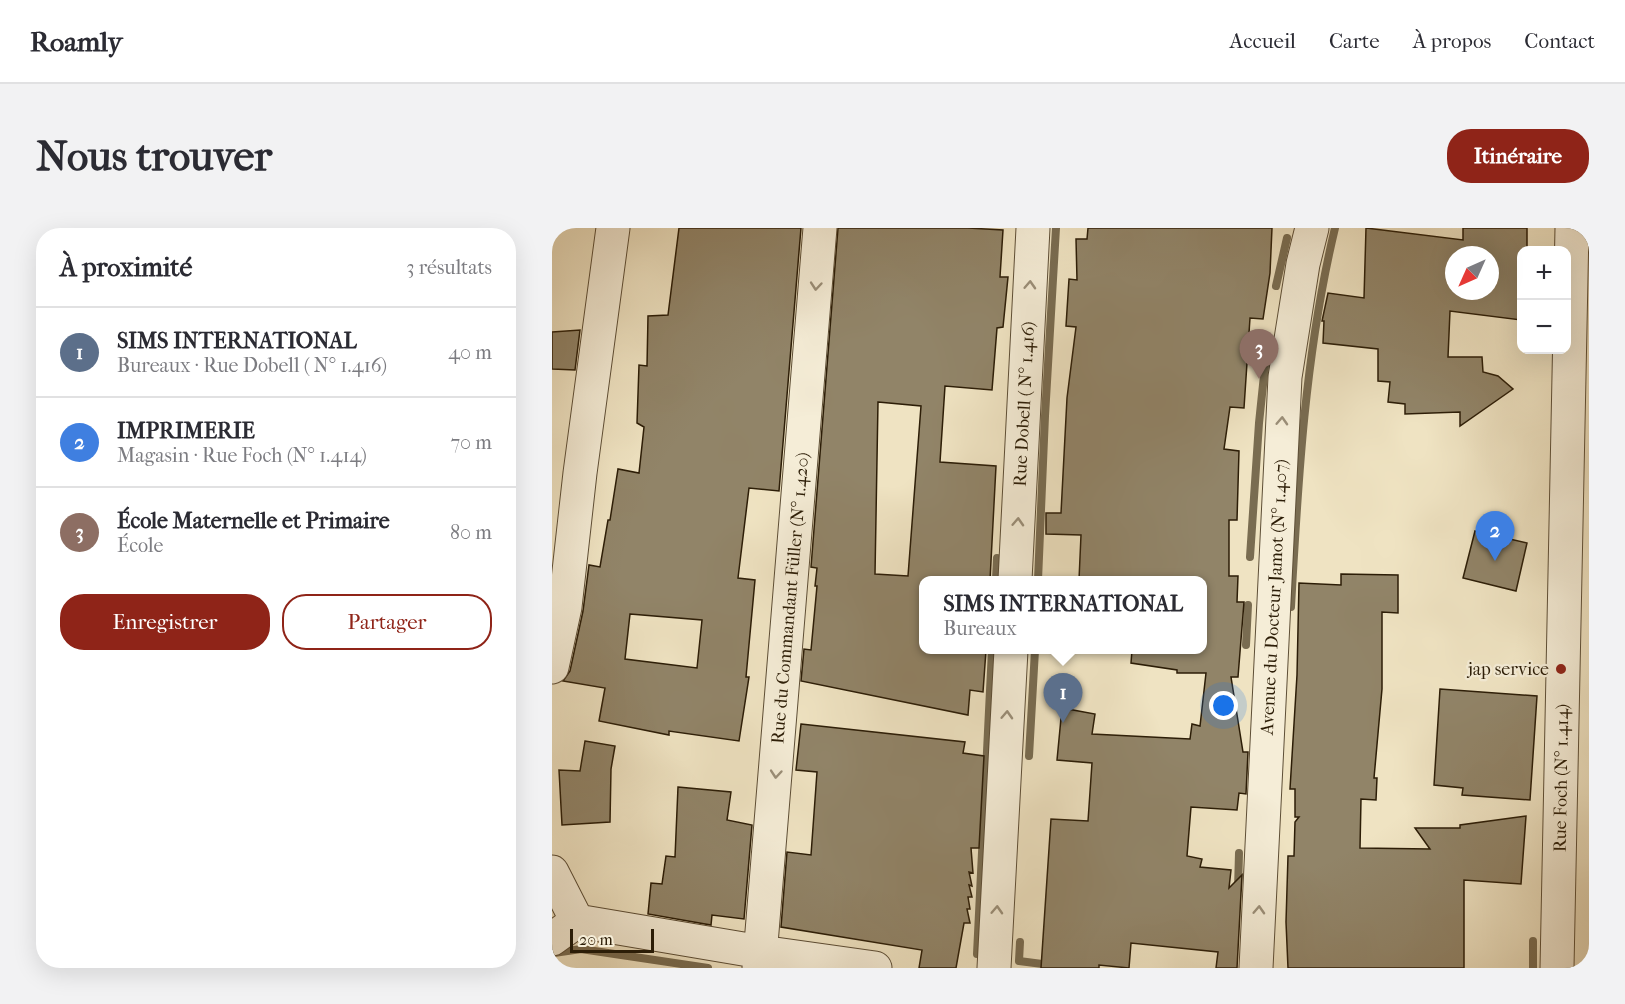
<!DOCTYPE html>
<html lang="fr">
<meta charset="utf-8">
<style>
body{margin:0;font-family:"IM FELL French Canon",serif;background:#f2f2f3;color:#2b2b33}
.controls{position:absolute;right:18px;top:18px;display:grid;overflow:hidden;border-radius:12px;box-shadow:0 6px 24px #0002}
.controls button{width:54px;height:54px;display:grid;place-items:center;padding:0;border:0;border-bottom:2px solid #e1e1e2;background:#fff;color:#2b2b33;font:30px sans-serif}
.compass{position:absolute;left:893px;top:18px;width:54px;height:54px;border-radius:50%;background:#fff;box-shadow:0 6px 24px #0002;rotate:225deg}
.scale{position:absolute;left:18px;bottom:15px;width:84px;box-sizing:border-box;padding-left:6px;border:3px solid #2c1d07;border-top:0;font-size:16px;line-height:21px;white-space:nowrap;color:#2c1d07;-webkit-text-stroke:4px #f5edd7;paint-order:stroke}
.you{position:absolute;left:672px;top:478px;width:21px;height:21px;margin:-15px;border:4px solid #fff;border-radius:50%;background:#1a73e8;box-shadow:0 0 0 9px #1a73e833}
.badge{display:grid;place-items:center;width:39px;height:39px;border-radius:50%;background:#8f2418;color:#fff;font-size:20px;font-weight:700}
.pin{position:absolute;translate:-50% -50px;filter:drop-shadow(0 2px 3px #0008)}
.pin::after{content:'';position:absolute;top:32px;width:21px;height:18px;background:inherit;clip-path:polygon(0 0,100% 0,50% 100%)}
.popup{position:absolute;left:367px;top:348px;width:288px;height:78px;box-sizing:border-box;display:grid;place-content:center;border-radius:12px;background:#fff;filter:drop-shadow(0 2px 4px #0005);font-size:20px;white-space:nowrap;color:#7c7c81}
.popup b{font-size:22px;color:#2b2b33}
.popup::after{content:'';position:absolute;left:50%;top:100%;margin-left:-12px;border:12px solid transparent;border-top-color:#fff}
.list{margin:0;padding:0;list-style:none}
h2{display:flex;justify-content:space-between;align-items:center;height:78px;margin:0;padding:0 24px;font-size:26px}
h2 small{font-size:20px;font-weight:400;color:#7c7c81}
.list li{display:grid;grid-template-columns:39px 1fr auto;gap:18px;align-items:center;box-sizing:border-box;height:90px;padding:0 24px;border-top:2px solid #e1e1e2}
.list b{display:block;font-size:22px;white-space:nowrap}
.list p{margin:0;font-size:20px;white-space:nowrap;color:#7c7c81}
.list em{font-size:20px;font-style:normal;color:#7c7c81}
.actions{display:flex;gap:12px;padding:18px 24px}
.actions a{flex:1;padding:14px 0;border:2px solid #8f2418;border-radius:24px;text-align:center;font-size:21px;color:#8f2418}
.actions .main{background:#8f2418;color:#fff}
.map{position:relative;flex:none;width:1037px;height:740px;overflow:hidden;border-radius:24px}
header{display:flex;align-items:center;gap:36px;box-sizing:border-box;height:84px;padding:0 30px;background:#fff;border-bottom:2px solid #e1e1e2}
header strong{font-size:28px}
nav{display:flex;gap:33px;margin-inline-start:auto;font-size:21px}
.intro{display:flex;align-items:center;justify-content:space-between;box-sizing:border-box;height:144px;padding:0 36px}
h1{margin:0;font-size:42px}
.button{padding:15px 27px;border-radius:24px;background:#8f2418;color:#fff;font-size:21px;font-weight:700}
main{display:flex;gap:36px;padding:0 36px}
aside{flex:1;background:#fff;border-radius:24px;box-shadow:0 6px 24px #0002}
.map>svg:first-child{display:block}
.lines{fill:none;stroke-linecap:round;stroke-linejoin:round}
.stream{stroke:#796c51;stroke-width:8}
.building{fill:#918468;stroke:#2c1d07;stroke-width:1.5;fill-rule:evenodd}
.minor-casing{stroke:#5d4e36;stroke-width:35}
.minor{stroke:#f5edd7;stroke-width:33}
.oneway{stroke:#9b8f79}
.poi-dot{fill:#8f2418;stroke:#f5edd7;stroke-width:2}
.labels{text-anchor:middle;stroke-width:4.5;stroke-linejoin:round;paint-order:stroke}
.street-label{font-size:18px;fill:#2c1d07;stroke:#f5edd7}
.poi-label{font-size:18px;fill:#2c1d07;stroke:#f5edd7;text-anchor:end}
</style>
<header>
<strong>Roamly</strong>
<nav><a>Accueil</a><a>Carte</a><a>À propos</a><a>Contact</a></nav>
</header>
<div class="intro"><h1>Nous trouver</h1><a class="button">Itinéraire</a></div>
<main>
<aside>
<h2>À proximité<small>3 résultats</small></h2>
<ul class="list">
<li><span class="badge" style="background:#5c6f8a">1</span><div><b>SIMS INTERNATIONAL</b><p>Bureaux · Rue Dobell ( N° 1.416)</p></div><em>40 m</em></li>
<li><span class="badge" style="background:#3f7fe0">2</span><div><b>IMPRIMERIE</b><p>Magasin · Rue Foch (N° 1.414)</p></div><em>70 m</em></li>
<li><span class="badge" style="background:#8d6e63">3</span><div><b>École Maternelle et Primaire</b><p>École</p></div><em>80 m</em></li>
</ul>
<div class="actions"><a class="main">Enregistrer</a><a>Partager</a></div>
</aside>
<div class="map">
<svg width="1037" height="740" viewBox="0 0 1037 740">
<rect width="100%" height="100%" fill="#efe3c2"/>
<filter id="stains"><feTurbulence type="fractalNoise" baseFrequency=".00333" numOctaves="4"/><feColorMatrix values="0 0 0 0 .2 0 0 0 0 .09 0 0 0 0 .02 0 0 0 .5 -.17"/></filter>
<radialGradient id="worn" r=".72"><stop offset=".6" stop-color="#630" stop-opacity="0"/><stop offset="1" stop-color="#630" stop-opacity=".3"/></radialGradient>
<g class="lines">
<path class="stream" d="M 724,58 L 735,10
M 698,329 L 707,195 L 716,109
M 444,352 L 445,330
M 486,352 L 493,188 L 504,0
M 739,379 C 746,252 753,125 783,0
M 694,417 L 696,377
M 477,528 L 483,422
M 686,661 L 687,625
M 468,714 L 467,733 L 498,737
M 2,725 L 29,721 L 156,740
M 425,726 L 440,422
M 981,740 L 981,713"/>
</g>
<path class="building" d="M 127,0 L 249,0 L 227,263 L 197,260 L 186,350 L 203,352 L 194,449 L 197,449 L 187,513 L 117,503 L 117,507 L 47,493 L 53,460 L 11,453 L 18,443 L 31,383 L 37,337 L 48,339 L 56,292 L 58,292 L 66,241 L 87,245 L 92,199 L 85,195 L 87,137 L 95,138 L 96,88 L 116,87 ZM 78,386 L 150,392 L 145,440 L 73,431 Z
M 286,0 L 416,0 L 451,2 L 448,49 L 456,49 L 451,99 L 445,100 L 440,162 L 393,158 L 388,234 L 444,238 L 438,352 L 372,352 L 372,422 L 434,422 L 431,464 L 418,462 L 416,487 L 249,453 L 252,421 L 259,422 L 265,358 L 263,358 L 265,340 L 259,339 ZM 326,174 L 369,178 L 356,348 L 323,346 Z
M 536,0 L 720,0 L 718,45 L 711,91 L 698,90 L 692,180 L 678,179 L 672,221 L 687,223 L 685,292 L 677,292 L 677,348 L 686,348 L 685,374 L 692,374 L 686,449 L 679,449 L 691,524 L 696,524 L 694,566 L 687,565 L 685,582 L 639,579 L 635,628 L 650,631 L 648,639 L 679,642 L 677,660 L 690,647 L 685,740 L 664,740 L 666,724 L 579,715 L 577,740 L 547,737 L 547,740 L 489,740 L 499,591 L 536,593 L 540,535 L 505,532 L 510,480 L 543,486 L 540,506 L 638,511 L 640,496 L 648,498 L 654,445 L 625,445 L 625,442 L 579,435 L 580,422 L 651,422 L 651,352 L 527,352 L 529,307 L 494,306 L 494,285 L 509,285 L 515,170 L 524,99 L 514,98 L 517,51 L 525,52 L 524,11 L 535,11 Z
M 814,0 L 911,12 L 911,0 L 975,0 L 975,22 L 969,22 L 969,92 L 898,83 L 896,129 L 930,129 L 931,144 L 946,148 L 961,161 L 908,198 L 908,184 L 853,186 L 853,176 L 836,174 L 838,154 L 826,153 L 826,121 L 771,115 L 772,93 L 770,93 L 776,65 L 812,70 ZM 902,27 L 938,27 L 938,63 L 902,63 Z
M 28,102 L 23,142 L 0,141 L 0,104 Z
M 923,303 L 975,315 L 964,363 L 911,350 Z
M 789,346 L 846,347 L 846,385 L 830,384 L 830,461 L 822,550 L 825,550 L 824,572 L 809,571 L 808,620 L 878,621 L 863,600 L 908,600 L 908,597 L 974,588 L 969,656 L 912,652 L 912,740 L 736,740 L 734,694 L 736,628 L 742,628 L 743,594 L 747,589 L 743,589 L 743,561 L 738,561 L 745,447 L 747,355 L 789,357 Z
M 888,461 L 985,468 L 978,572 L 910,567 L 911,560 L 882,557 Z
M 249,496 L 413,514 L 411,525 L 432,528 L 427,620 L 419,620 L 421,645 L 417,644 L 420,658 L 417,657 L 420,669 L 416,669 L 418,681 L 415,681 L 418,695 L 412,695 L 404,740 L 367,740 L 370,722 L 229,699 L 235,624 L 259,627 L 265,544 L 244,542 Z
M 33,513 L 63,518 L 59,541 L 58,594 L 10,597 L 7,542 L 28,543 Z
M 126,559 L 179,564 L 175,592 L 200,597 L 192,691 L 160,687 L 159,697 L 96,686 L 99,655 L 110,656 L 114,628 L 123,629 Z"/>
<g class="lines">
<g class="minor-casing">
<path id="minor" d="M 463,352 L 481,0
M 0,439 L 13,379 L 28,245 L 61,0
M 0,644 L 25,693
M 0,711 L 25,693 L 209,724 L 323,740
M 207,740 L 268,0
M 442,740 L 459,422
M 704,740 L 733,149 L 751,36 L 760,0
M 1005,740 L 1020,0"/>
</g>
<use href="#minor" class="minor"/>
</g>
<defs><path id="oneway-chevron" d="M-2-3.5L2.5 0L-2 3.5" fill="none" stroke-width="1.6" stroke-linecap="round" stroke-linejoin="round" transform="scale(1.5)"/></defs>
<g class="oneway">
<use href="#oneway-chevron" transform="translate(478 57) rotate(-87)"/>
<use href="#oneway-chevron" transform="translate(264 58) rotate(95)"/>
<use href="#oneway-chevron" transform="translate(730 193) rotate(-87)"/>
<use href="#oneway-chevron" transform="translate(466 294) rotate(-87)"/>
<use href="#oneway-chevron" transform="translate(455 487) rotate(-87)"/>
<use href="#oneway-chevron" transform="translate(224 546) rotate(95)"/>
<use href="#oneway-chevron" transform="translate(445 682) rotate(-87)"/>
<use href="#oneway-chevron" transform="translate(707 682) rotate(-87)"/>
</g>
<circle class="poi-dot" cx="1009" cy="441" r="6"/>
<g class="labels">
<g class="street-label">
<text transform="translate(472 176) rotate(-87)" y="6">Rue Dobell ( N° 1.416)</text>
<text transform="translate(722 369) rotate(-87)" y="6">Avenue du Docteur Jamot (N° 1.407)</text>
<text transform="translate(238 370) rotate(-85)" y="6">Rue du Commandant Füller (N° 1.420)</text>
<text transform="translate(1009 550) rotate(-89)" y="6">Rue Foch (N° 1.414)</text>
</g>
<g class="poi-label">
<text x="997" y="447">jap service</text>
</g>
</g>
<rect width="100%" height="100%" filter="url(#stains)"/>
<rect width="100%" height="100%" fill="url(#worn)"/>
</svg>
<div class="controls">
<button>+</button>
<button>−</button>
</div>
<svg class="compass" viewBox="-18 -18 36 36"><path d="M0-13l5 13h-10z" fill="#e53935"/><path d="M0 13l5-13h-10z" fill="#7c7c81"/></svg>
<div class="scale">20 m</div>
<div class="you"></div>
<div class="pin badge" style="left:511px;top:495px;background:#5c6f8a">1</div>
<div class="popup"><b>SIMS INTERNATIONAL</b>Bureaux</div>
<div class="pin badge" style="left:943px;top:333px;background:#3f7fe0">2</div>
<div class="pin badge" style="left:707px;top:151px;background:#8d6e63">3</div>
</div>
</main>
